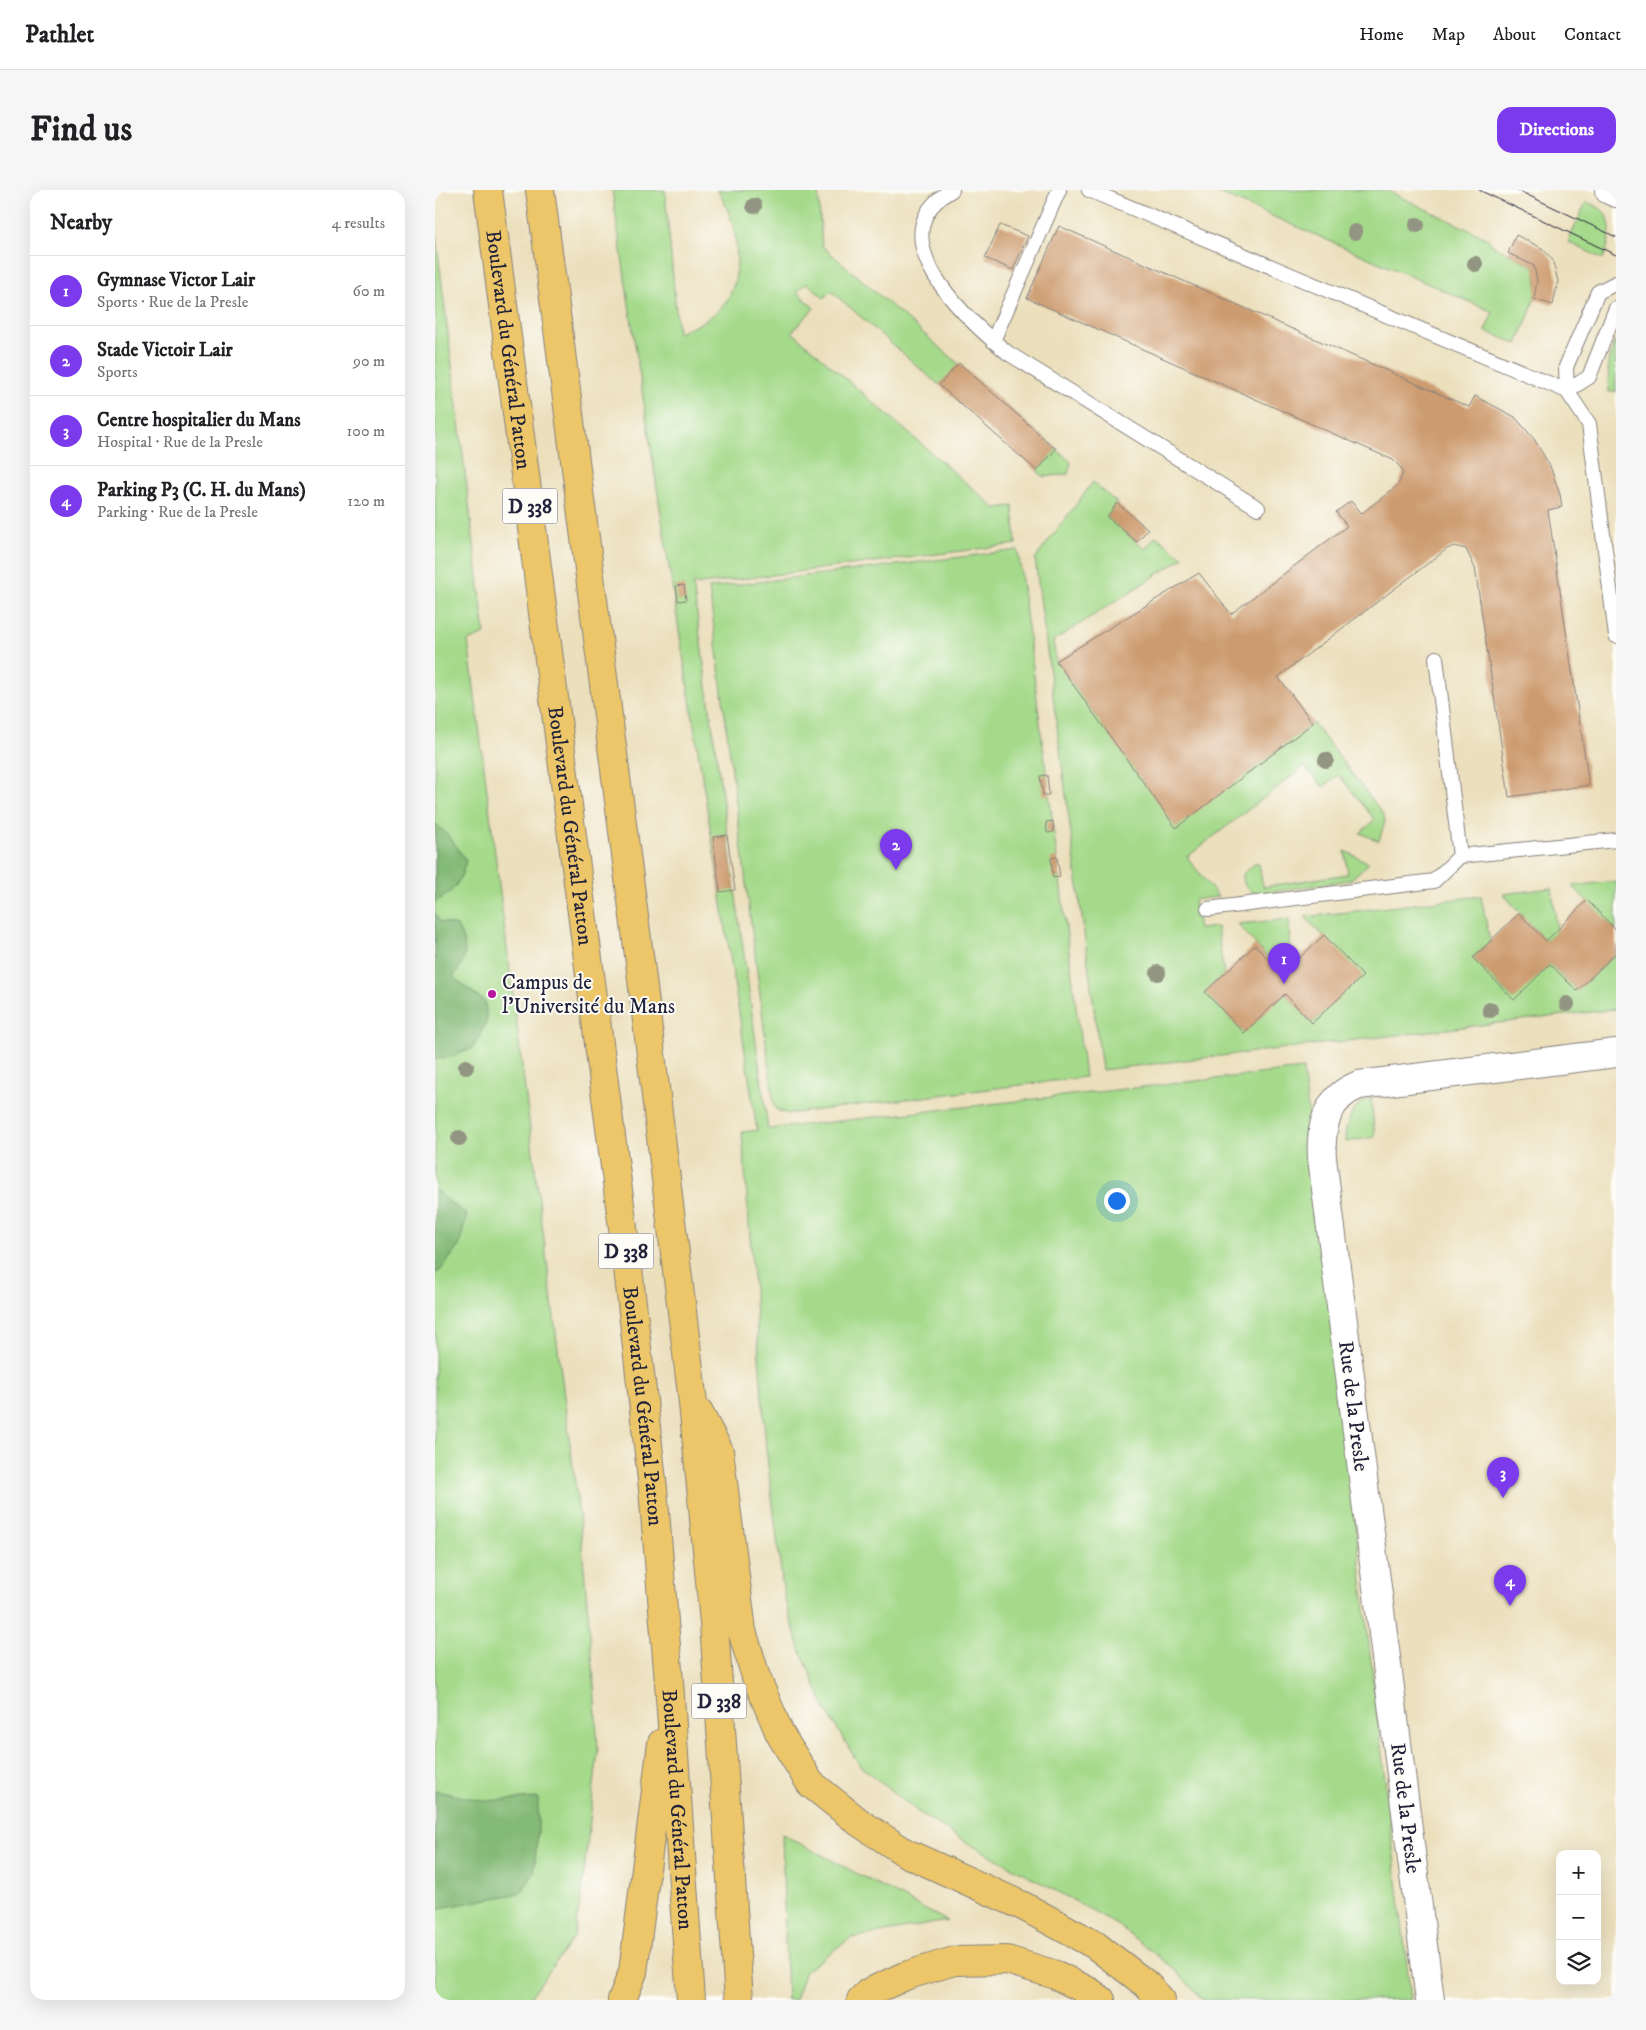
<!DOCTYPE html>
<meta charset="utf-8">
<style>
body{margin:0;font-family:"IM FELL DW Pica",serif;background:#f6f6f6;color:#202124}
.controls{position:absolute;right:15px;bottom:15px;display:grid;overflow:hidden;border-radius:10px;box-shadow:0 5px 20px #0002}
.controls button{width:45px;height:45px;display:grid;place-items:center;padding:0;border:0;border-bottom:1px solid #e0e0e0;background:#fff;color:#202124;font:25px sans-serif}
.you{position:absolute;left:681px;top:1010px;width:18px;height:18px;margin:-12px;border:4px solid #fff;border-radius:50%;background:#1a73e8;box-shadow:0 0 0 8px #1a73e833}
.badge{display:grid;place-items:center;width:32px;height:32px;border-radius:50%;background:#7c3aed;color:#fff;font-size:16px;font-weight:700}
.pin{position:absolute;translate:-50% -41px;filter:drop-shadow(0 1px 2px #0008)}
.pin::after{content:'';position:absolute;top:26px;width:18px;height:15px;background:inherit;clip-path:polygon(0 0,100% 0,50% 100%)}
.list{margin:0;padding:0;list-style:none}
h2{display:flex;justify-content:space-between;align-items:center;height:65px;margin:0;padding:0 20px;font-size:21px}
h2 small{font-size:16px;font-weight:400;color:#757577}
.list li{display:grid;grid-template-columns:32px 1fr auto;gap:15px;align-items:center;box-sizing:border-box;height:70px;padding:0 20px;border-top:1px solid #e0e0e0}
.list b{display:block;font-size:19px;white-space:nowrap}
.list p{margin:0;font-size:16px;white-space:nowrap;color:#757577}
.list em{font-size:16px;font-style:normal;color:#757577}
.icon{flex:none;width:28px;height:28px;fill:none;stroke:currentColor;stroke-width:2;stroke-linecap:round;stroke-linejoin:round}
.map{position:relative;flex:none;width:1181px;height:1810px;overflow:hidden;border-radius:15px}
header{display:flex;align-items:center;gap:30px;box-sizing:border-box;height:70px;padding:0 25px;background:#fff;border-bottom:1px solid #e0e0e0}
header strong{font-size:24px}
nav{display:flex;gap:28px;margin-inline-start:auto;font-size:18px}
.intro{display:flex;align-items:center;justify-content:space-between;box-sizing:border-box;height:120px;padding:0 30px}
h1{margin:0;font-size:35px}
.button{padding:12px 22px;border-radius:15px;background:#7c3aed;color:#fff;font-size:18px;font-weight:700}
main{display:flex;gap:30px;padding:0 30px}
aside{flex:1;background:#fff;border-radius:15px;box-shadow:0 5px 20px #0002}
.map>svg:first-child{display:block}
.green{fill:#a5da8b;stroke:#647e63}
.forest{fill:#84ba77;stroke:#536e59}
.building{fill:#cd9b70}
.lines{fill:none;stroke-linecap:round;stroke-linejoin:round}
.service-casing{stroke:#86807c;stroke-width:16}
.minor-casing{stroke:#86807c;stroke-width:30}
.trunk-casing{stroke:#86807c;stroke-width:30}
.service{stroke:#fff;stroke-width:14}
.minor{stroke:#fff;stroke-width:28}
.trunk{stroke:#ecc669;stroke-width:28}
.tram{stroke:#22223b;stroke-width:1}
.tree{fill:#929582}
.poi-dot{fill:#b5179e;stroke:#fdfcf7;stroke-width:2}
.labels{text-anchor:middle;stroke-width:4;stroke-linejoin:round;paint-order:stroke}
.shield{fill:#fdfcf7;stroke:#646373;stroke-width:1}
.shield-label{font-size:20px;font-weight:bold;fill:#22223b}
.street-label{font-size:21px;fill:#22223b;stroke:#fdfcf7}
.poi-label{font-size:21px;fill:#22223b;stroke:#fdfcf7;text-anchor:start}
</style>
<header>
<strong>Pathlet</strong>
<nav><a>Home</a><a>Map</a><a>About</a><a>Contact</a></nav>
</header>
<div class="intro"><h1>Find us</h1><a class="button">Directions</a></div>
<main>
<aside>
<h2>Nearby<small>4 results</small></h2>
<ul class="list">
<li><span class="badge">1</span><div><b>Gymnase Victor Lair</b><p>Sports · Rue de la Presle</p></div><em>60 m</em></li>
<li><span class="badge">2</span><div><b>Stade Victoir Lair</b><p>Sports</p></div><em>90 m</em></li>
<li><span class="badge">3</span><div><b>Centre hospitalier du Mans</b><p>Hospital · Rue de la Presle</p></div><em>100 m</em></li>
<li><span class="badge">4</span><div><b>Parking P3 (C. H. du Mans)</b><p>Parking · Rue de la Presle</p></div><em>120 m</em></li>
</ul>
</aside>
<div class="map">
<svg width="1181" height="1810" viewBox="0 0 1181 1810">
<rect width="100%" height="100%" fill="#fdfcf7"/>
<filter id="ink" filterUnits="userSpaceOnUse"><feTurbulence type="fractalNoise" baseFrequency=".02" numOctaves="2"/><feDisplacementMap in="SourceGraphic" scale="10" xChannelSelector="R" yChannelSelector="G"/><feConvolveMatrix kernelMatrix="1 2 1 2 8 2 1 2 1" color-interpolation-filters="sRGB"/></filter>
<filter id="wash" filterUnits="userSpaceOnUse"><feTurbulence type="fractalNoise" baseFrequency=".0096" numOctaves="4" result="noise"/><feDisplacementMap in="SourceGraphic" scale="20" xChannelSelector="R" yChannelSelector="G"/><feGaussianBlur stdDeviation="1.12" result="paint"/><feColorMatrix in="noise" values="0 0 0 0 0 0 0 0 0 0 0 0 0 0 0 0 0 1.4 0 .05"/><feComposite in="paint" operator="in"/></filter>
<g filter="url(#wash)">
<rect width="100%" height="100%" fill="#ebdfbc"/>
<path class="green" d="M 177,0 L 230,0 L 243,143 C 290,125 306,105 301,53 C 299,34 293,16 282,0 L 383,0 L 387,56 C 471,128 554,200 636,272 L 633,284 L 609,287 L 602,281 L 621,259 L 524,174 L 504,195 L 396,101 L 389,108 L 372,93 L 362,102 L 379,118 L 357,142 L 560,318 L 578,316 L 581,354 L 258,395 L 333,939 L 868,879 L 881,983 L 935,1463 L 976,1810 L 768,1810 L 737,1777 L 680,1733 L 531,1652 L 483,1622 L 425,1576 L 392,1522 L 365,1459 L 349,1407 L 331,1258 L 307,942 L 322,940 C 274,627 223,314 177,0 Z
M 777,0 L 951,0 L 1053,49 L 1058,56 L 1099,76 C 1108,102 1091,130 1082,154 L 1050,141 L 1058,122 Z
M 1151,12 C 1156,14 1162,16 1166,19 C 1181,32 1174,55 1168,69 L 1133,52 Z
M 0,38 L 50,444 L 33,451 L 144,1324 L 158,1477 L 163,1561 L 146,1707 L 139,1747 L 93,1810 L 0,1810 Z
M 1180,150 L 1181,202 L 1174,202 L 1173,171 Z
M 658,292 L 682,313 L 672,327 L 710,359 L 721,346 L 748,368 L 618,451 L 621,471 L 741,637 L 878,533 L 949,625 L 950,631 L 944,651 L 925,643 L 940,630 L 904,585 L 888,597 L 870,576 L 752,667 L 783,707 L 759,710 L 764,739 L 782,737 L 789,784 L 770,802 L 809,843 L 850,804 L 877,833 L 927,786 L 870,727 L 1046,706 L 1055,751 L 1038,768 L 1078,809 L 1115,774 L 1142,801 L 1181,763 L 1181,819 L 667,880 L 600,369 Z
M 583,360 L 650,887 L 360,923 L 353,924 L 342,920 L 339,916 L 274,398 Z
M 910,661 L 934,673 L 915,690 L 823,704 C 811,700 808,696 808,684 L 819,674 L 824,674 L 828,697 L 913,684 Z
M 1181,691 L 1181,740 L 1137,696 Z
M 1117,698 L 1122,740 L 1111,751 L 1068,704 Z
M 854,729 L 855,776 L 847,784 L 803,734 Z
M 936,908 L 940,947 L 910,952 C 910,933 917,914 936,908 Z
M 347,1644 L 512,1731 L 416,1748 L 370,1781 L 360,1810 L 352,1810 Z"/>
<path class="forest" d="M 0,633 L 15,647 L 31,671 C 25,693 20,701 0,712 Z
M 0,722 L 4,731 L 22,736 C 33,757 33,768 18,787 L 50,812 L 52,831 L 38,858 L 18,866 L 0,870 Z
M 0,1000 L 32,1025 L 24,1056 L 5,1081 L 0,1083 Z
M 0,1601 L 50,1611 L 103,1608 L 103,1641 L 99,1683 L 86,1703 L 0,1719 Z"/>
<g id="blocks">
<path class="building" d="M 565,35 L 593,46 L 578,80 L 550,68 Z
M 624,36 L 1034,217 L 1040,206 L 1080,227 L 1099,249 L 1115,276 L 1125,305 L 1127,317 L 1113,320 L 1154,595 L 1074,607 L 1040,378 L 1031,359 L 1019,356 L 1012,359 L 843,487 L 878,533 L 741,638 L 621,471 L 764,383 L 796,424 L 912,336 L 901,322 L 916,311 L 926,324 L 963,295 L 968,283 L 967,279 L 958,270 L 592,108 Z
M 1081,45 L 1107,58 L 1117,69 L 1123,91 L 1118,115 L 1099,109 L 1102,91 L 1099,76 L 1073,63 Z
M 524,173 L 621,259 L 602,281 L 504,195 Z
M 682,313 L 713,339 L 702,352 L 672,327 Z
M 249,395 L 251,410 L 243,411 L 241,396 Z
M 612,585 L 614,605 L 608,605 L 605,586 Z
M 618,631 L 619,642 L 612,643 L 611,632 Z
M 292,645 L 300,700 L 285,702 L 278,647 Z
M 622,667 L 625,687 L 618,688 L 616,668 Z
M 1152,710 L 1181,740 L 1181,763 L 1142,801 L 1115,774 L 1079,810 L 1038,768 L 1084,723 L 1111,751 Z
M 889,745 L 928,786 L 877,833 L 850,804 L 809,843 L 770,802 L 820,755 L 847,784 Z"/>
</g>
</g>
<g filter="url(#ink)">
<use href="#blocks" fill-opacity="0" stroke="#86807c" stroke-width="1"/>
<g class="lines">
<g class="service-casing">
<path id="service" d="M 517,0 C 438,45 532,130 573,163 L 823,318
M 654,0 L 1132,201 L 1154,234 L 1181,446
M 558,151 L 624,0
M 1132,201 L 1131,177 L 1163,102 L 1181,93
M 1132,201 L 1154,187 L 1181,118
M 1001,468 L 1025,666
M 773,719 L 999,691 L 1025,666 L 1181,650"/>
</g>
<g class="minor-casing">
<path id="minor" d="M 1174,0 L 1181,3
M 995,1810 L 887,968 C 885,936 892,907 924,895 L 1181,863"/>
</g>
<g class="trunk-casing">
<g id="trunk">
<path id="s1" d="M 53,0 L 192,1069 L 218,1299 L 234,1492 L 256,1810"/>
<path d="M 105,0 L 205,773 L 258,1213 L 279,1433 L 304,1810"/>
<path d="M 264,1223 L 284,1261 L 307,1441 L 321,1487 L 345,1544 L 375,1593 L 425,1633 L 471,1663 L 588,1716 L 660,1755 L 711,1794 L 726,1810"/>
<path d="M 187,1810 L 198,1782 L 227,1553"/>
<path d="M 426,1810 L 433,1803 L 470,1786 L 519,1771 L 572,1770 L 621,1785 L 655,1802 L 666,1810"/>
</g>
</g>
<use href="#service" class="service"/>
<use href="#minor" class="minor"/>
<use href="#trunk" class="trunk"/>
<path class="tram" d="M 1044,0 L 1181,65
M 1082,0 L 1181,47"/>
</g>
<g class="tree">
<circle cx="319" cy="16" r="8"/>
<circle cx="982" cy="35" r="8"/>
<circle cx="920" cy="42" r="8"/>
<circle cx="1040" cy="74" r="8"/>
<circle cx="891" cy="570" r="8"/>
<circle cx="723" cy="783" r="8"/>
<circle cx="1132" cy="814" r="8"/>
<circle cx="1055" cy="820" r="8"/>
<circle cx="31" cy="877" r="8"/>
<circle cx="24" cy="948" r="8"/>
</g>
</g>
<circle class="poi-dot" cx="57" cy="804" r="5"/>
<g class="labels">
<g class="shield">
<rect x="67.5" y="298.5" width="55" height="35" rx="4"/>
<rect x="163.5" y="1043.5" width="55" height="35" rx="4"/>
<rect x="256.5" y="1493.5" width="55" height="35" rx="4"/>
</g>
<g class="shield-label">
<text x="95" y="323">D 338</text>
<text x="191" y="1068">D 338</text>
<text x="284" y="1518">D 338</text>
</g>
<g class="street-label">
<text dy="7" stroke="none"><textPath href="#s1" startOffset="161">Boulevard du Général Patton</textPath></text>
<text dy="7" stroke="none"><textPath href="#s1" startOffset="641">Boulevard du Général Patton</textPath></text>
<text dy="7" stroke="none"><textPath href="#s1" startOffset="1226">Boulevard du Général Patton</textPath></text>
<text transform="translate(919 1216) rotate(83)" y="7">Rue de la Presle</text>
<text transform="translate(971 1618) rotate(83)" y="7">Rue de la Presle</text>
<text dy="7" stroke="none"><textPath href="#s1" startOffset="1631">Boulevard du Général Patton</textPath></text>
</g>
<g class="poi-label">
<text x="67" y="799">Campus de<tspan x="67" dy="24">l'Université du Mans</tspan></text>
</g>
</g>
</svg>
<div class="controls">
<button>+</button>
<button>−</button>
<button><svg class="icon" aria-label="layers" viewBox="0 0 24 24"><path d="M12 4l9 5-9 5-9-5zM3 14l9 5 9-5"/></svg></button>
</div>
<div class="you"></div>
<div class="pin badge" style="left:849px;top:794px">1</div>
<div class="pin badge" style="left:461px;top:680px">2</div>
<div class="pin badge" style="left:1068px;top:1308px">3</div>
<div class="pin badge" style="left:1075px;top:1416px">4</div>
</div>
</main>
